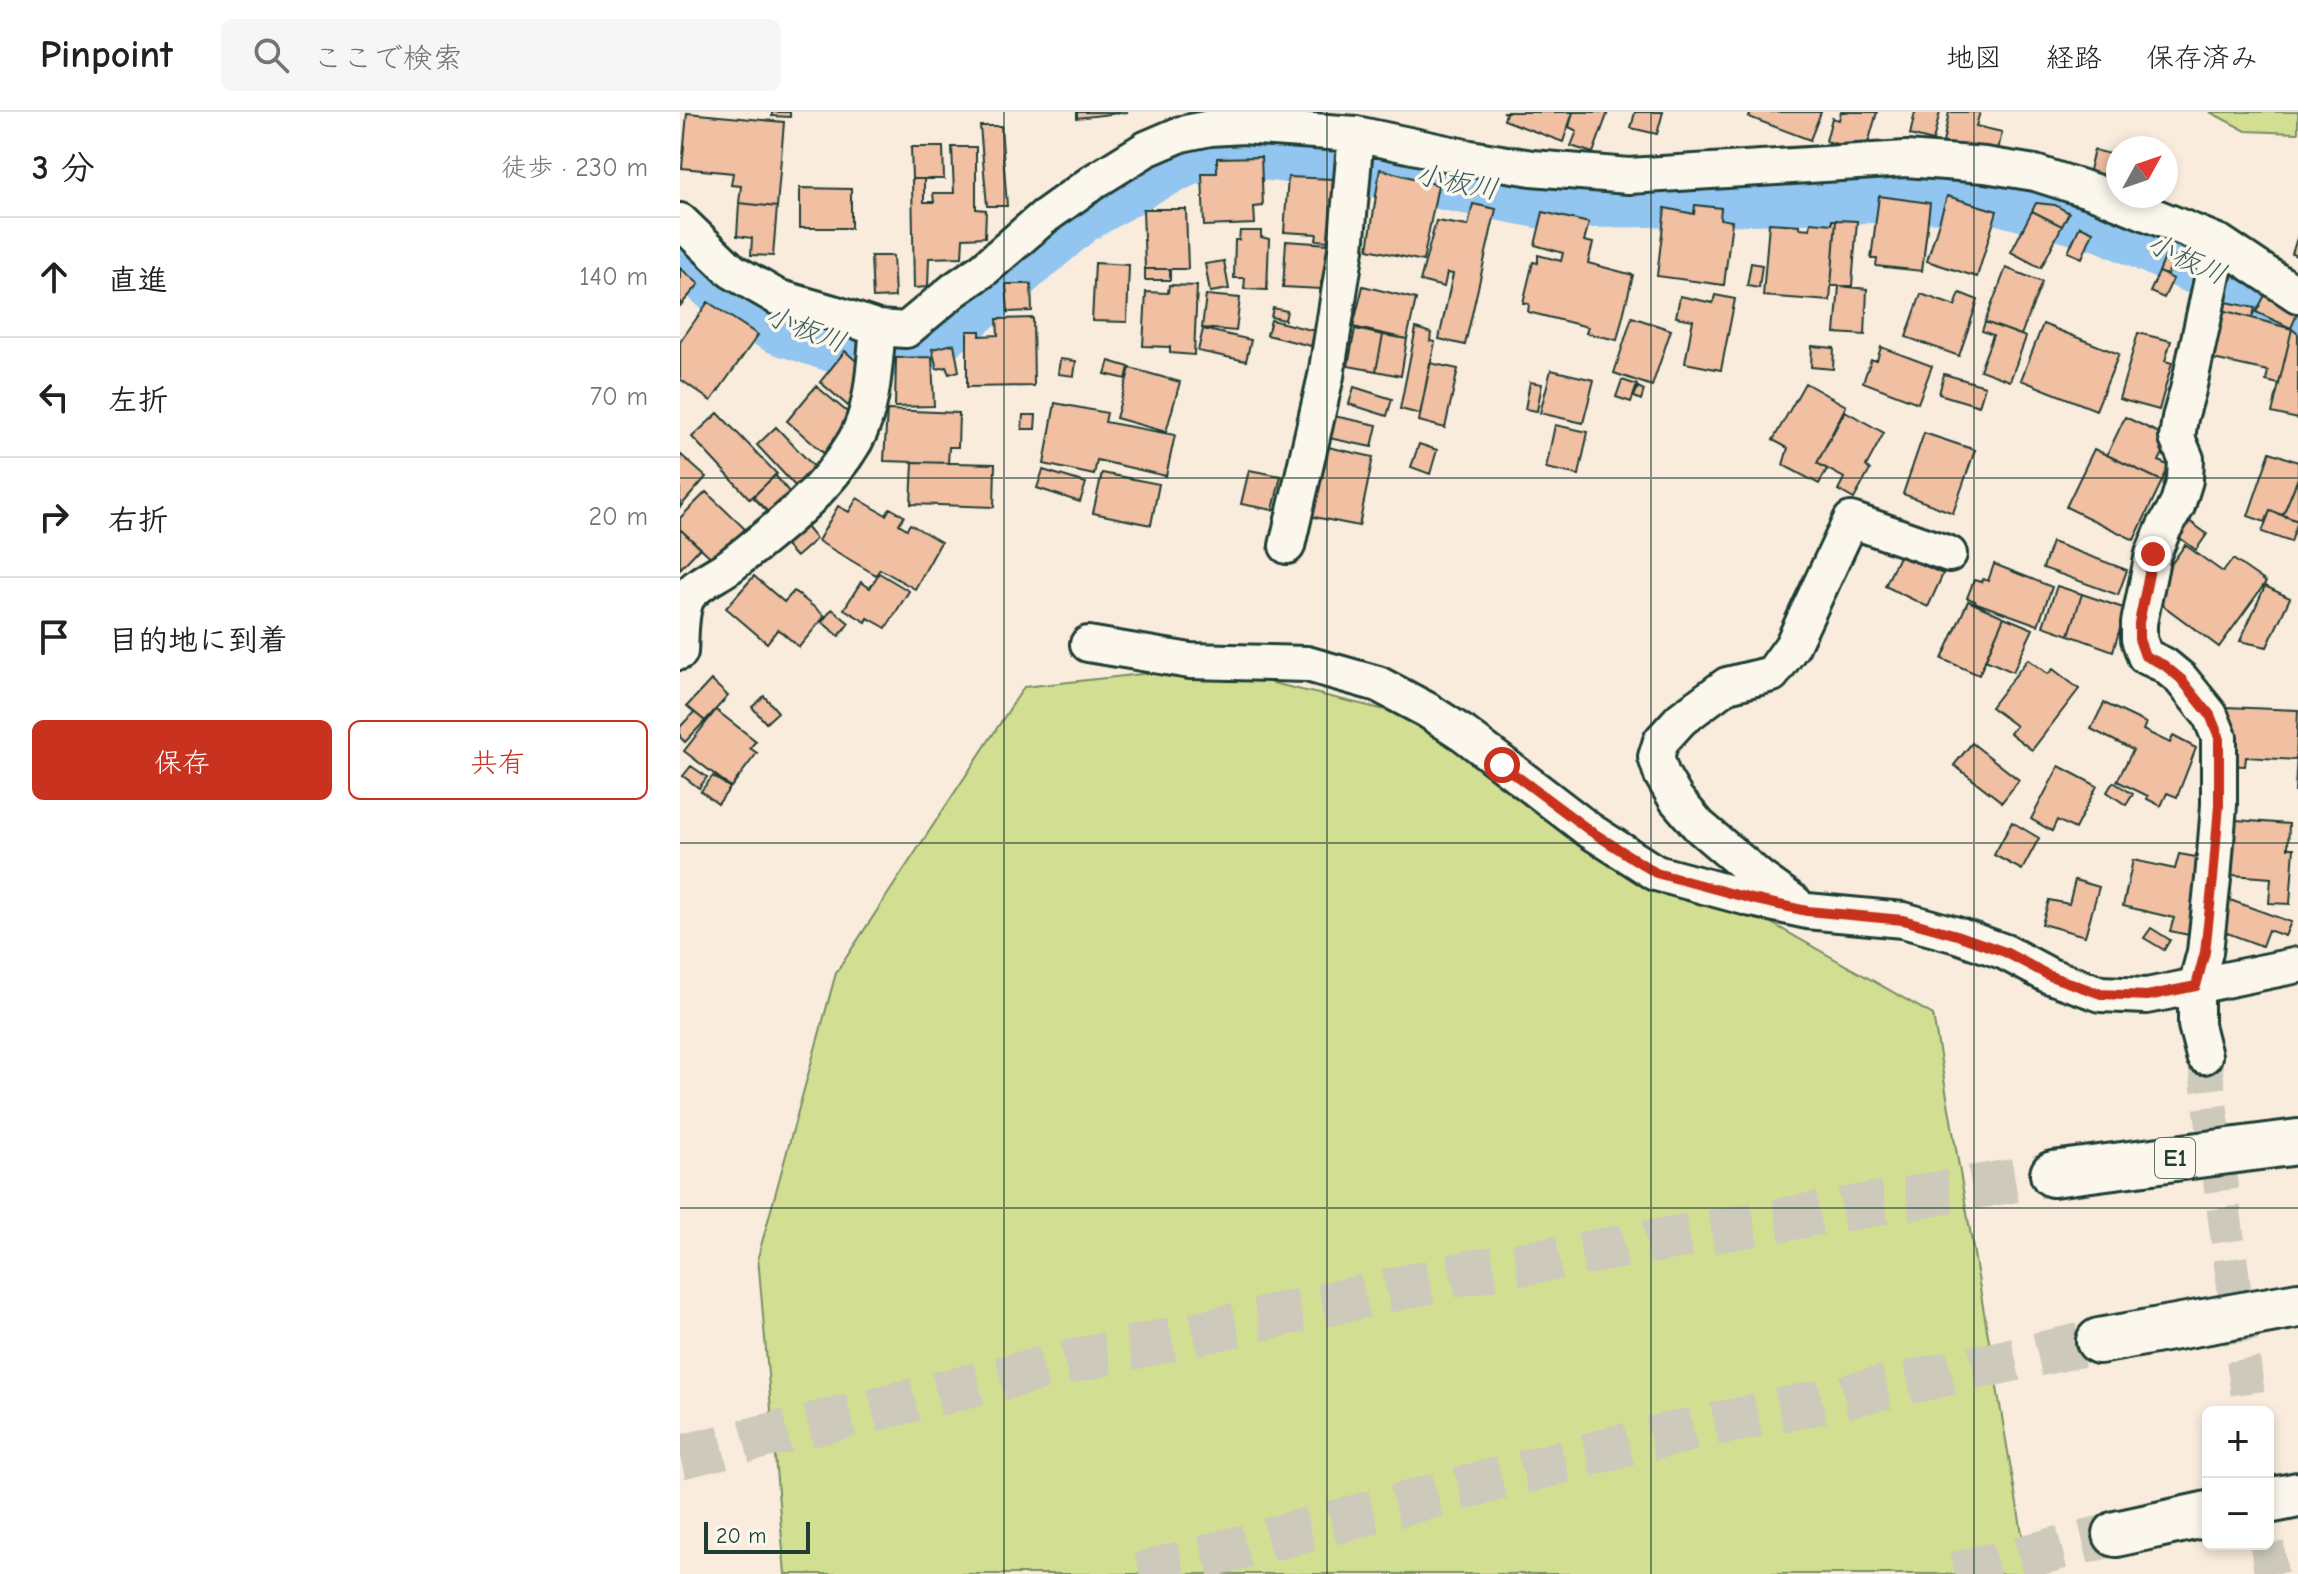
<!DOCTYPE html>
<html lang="ja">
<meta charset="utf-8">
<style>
body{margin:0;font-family:"Comic Neue","Klee One",sans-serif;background:#f6f6f6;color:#202124}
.controls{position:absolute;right:24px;bottom:24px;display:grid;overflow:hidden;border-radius:12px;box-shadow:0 4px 12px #0003}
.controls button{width:72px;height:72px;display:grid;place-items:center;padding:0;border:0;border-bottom:2px solid #e0e0e0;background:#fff;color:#202124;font:40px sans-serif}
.compass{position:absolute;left:1426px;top:24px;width:72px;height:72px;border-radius:50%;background:#fff;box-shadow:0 4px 12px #0003;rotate:50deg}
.scale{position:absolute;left:24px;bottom:20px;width:106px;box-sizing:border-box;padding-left:8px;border:4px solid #1f3d34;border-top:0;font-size:22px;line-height:28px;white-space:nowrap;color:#1f3d34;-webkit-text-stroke:6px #fbf7ec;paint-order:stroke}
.stop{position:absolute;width:24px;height:24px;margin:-18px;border:6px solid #c8321e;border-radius:50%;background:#fff}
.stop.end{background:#c8321e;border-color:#fff;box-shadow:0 2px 8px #0008}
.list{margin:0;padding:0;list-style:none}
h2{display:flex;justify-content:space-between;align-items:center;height:104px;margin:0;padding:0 32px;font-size:34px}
h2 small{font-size:26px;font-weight:400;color:#757577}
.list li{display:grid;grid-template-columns:52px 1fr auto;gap:24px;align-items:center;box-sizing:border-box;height:120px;padding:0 32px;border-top:2px solid #e0e0e0}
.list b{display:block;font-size:30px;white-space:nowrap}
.list em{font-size:26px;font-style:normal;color:#757577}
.actions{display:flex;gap:16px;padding:24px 32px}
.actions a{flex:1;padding:18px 0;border:2px solid #c8321e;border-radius:12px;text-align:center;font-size:28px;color:#c8321e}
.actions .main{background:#c8321e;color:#fff}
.icon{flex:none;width:44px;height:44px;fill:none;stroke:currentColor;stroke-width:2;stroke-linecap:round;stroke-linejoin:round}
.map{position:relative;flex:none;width:1618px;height:1462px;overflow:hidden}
header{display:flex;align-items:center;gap:48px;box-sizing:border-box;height:112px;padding:0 40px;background:#fff;border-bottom:2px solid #e0e0e0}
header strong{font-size:38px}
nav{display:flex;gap:44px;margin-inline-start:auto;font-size:28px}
.search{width:560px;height:72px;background:#f6f6f6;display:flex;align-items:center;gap:20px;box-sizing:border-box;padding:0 28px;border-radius:12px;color:#757577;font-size:30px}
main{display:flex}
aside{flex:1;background:#fff}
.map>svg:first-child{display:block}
.green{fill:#d2df92;stroke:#788e63;stroke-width:2}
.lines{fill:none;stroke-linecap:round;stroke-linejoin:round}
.river{stroke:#92c5ef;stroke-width:64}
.building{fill:#f1bfa2;stroke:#1f3d34;stroke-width:2}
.minor-tunnel{stroke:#cdc9bb;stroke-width:34;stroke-dasharray:34 17;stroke-linecap:butt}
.motorway-tunnel{stroke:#cdc9bb;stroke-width:44;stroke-dasharray:44 22;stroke-linecap:butt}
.minor-casing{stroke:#1f3d34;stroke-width:40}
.motorway-casing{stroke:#1f3d34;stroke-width:50}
.minor{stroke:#fbf7ec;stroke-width:34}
.motorway{stroke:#fbf7ec;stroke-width:44}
.route{stroke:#c8321e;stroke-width:10}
.grid{fill:none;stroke:#1f3d34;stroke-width:2;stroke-opacity:0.55}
.labels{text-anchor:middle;stroke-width:7;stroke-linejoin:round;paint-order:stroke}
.shield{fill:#fbf7ec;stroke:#61756b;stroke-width:2}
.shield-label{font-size:24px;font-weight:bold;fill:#1f3d34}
.water-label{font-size:28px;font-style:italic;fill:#3c5f63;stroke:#fbf7ec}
</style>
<header>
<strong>Pinpoint</strong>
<div class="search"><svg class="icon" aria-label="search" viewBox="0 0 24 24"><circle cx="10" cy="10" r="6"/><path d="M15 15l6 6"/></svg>ここで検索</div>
<nav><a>地図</a><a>経路</a><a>保存済み</a></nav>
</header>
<main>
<aside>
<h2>3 分<small>徒歩 · 230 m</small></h2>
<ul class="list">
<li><svg class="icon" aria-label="ahead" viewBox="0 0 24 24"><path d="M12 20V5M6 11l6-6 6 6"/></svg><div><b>直進</b></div><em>140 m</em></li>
<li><svg class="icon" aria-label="left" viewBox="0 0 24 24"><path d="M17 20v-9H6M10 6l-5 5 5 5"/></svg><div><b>左折</b></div><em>70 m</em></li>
<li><svg class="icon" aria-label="right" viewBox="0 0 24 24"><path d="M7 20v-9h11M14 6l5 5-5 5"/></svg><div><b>右折</b></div><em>20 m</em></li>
<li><svg class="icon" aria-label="arrive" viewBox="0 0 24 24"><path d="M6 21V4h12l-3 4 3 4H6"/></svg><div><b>目的地に到着</b></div></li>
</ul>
<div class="actions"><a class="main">保存</a><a>共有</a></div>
</aside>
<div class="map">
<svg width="1618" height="1462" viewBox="0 0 1618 1462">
<rect width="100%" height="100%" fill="#f9ecdd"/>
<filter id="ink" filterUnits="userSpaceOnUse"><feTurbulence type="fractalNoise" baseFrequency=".0125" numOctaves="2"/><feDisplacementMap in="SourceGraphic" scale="16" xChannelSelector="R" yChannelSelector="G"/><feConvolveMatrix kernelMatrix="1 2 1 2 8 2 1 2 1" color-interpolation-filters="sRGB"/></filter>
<g filter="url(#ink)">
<path class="green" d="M 1530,0 L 1618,0 L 1618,21 L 1566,19 Z
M 526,555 L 726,603 L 1253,903 L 1349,1462 L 105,1462 L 78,1145 L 156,861 L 344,575 Z"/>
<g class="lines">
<path class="river" d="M 0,136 L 58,186 L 99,210 L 181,237 L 243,228 L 278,203 L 396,102 L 466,61 L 506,42 L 562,33 L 659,46 L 864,85 L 1116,80 L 1309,78 L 1427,109 L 1563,172 L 1618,209"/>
</g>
<path class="building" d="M 92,0 L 110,0 L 110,5 L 92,4 Z
M 397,0 L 448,0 L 397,6 Z
M 823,0 L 893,0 L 883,30 L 824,8 L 826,1 Z
M 893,0 L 928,0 L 913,41 L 891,34 L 897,19 L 889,15 Z
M 955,0 L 983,0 L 977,22 L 951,16 Z
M 1071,0 L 1141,0 L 1130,28 L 1069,5 Z
M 1161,0 L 1197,0 L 1187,35 L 1172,31 L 1171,36 L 1146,29 L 1152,6 L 1159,8 Z
M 1235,0 L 1260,0 L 1253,29 L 1230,23 Z
M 1269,0 L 1300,0 L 1296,14 L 1322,20 L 1317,43 L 1263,31 Z
M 7,1 L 104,10 L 97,95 L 59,91 L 61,74 L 51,73 L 53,61 L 2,56 Z
M 300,14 L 321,14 L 327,94 L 307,94 Z
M 231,35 L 263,35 L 264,67 L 232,67 Z
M 272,35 L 296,35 L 296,97 L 306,98 L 305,125 L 283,126 L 282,145 L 249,146 L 248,175 L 234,176 L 232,67 L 244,67 L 244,90 L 254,90 L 253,81 L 274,81 Z
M 1414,38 L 1438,44 L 1438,70 L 1408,62 Z
M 581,45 L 583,94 L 574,95 L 575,112 L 524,114 L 522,61 L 537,61 L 537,46 Z
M 700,57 L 758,73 L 743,149 L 688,137 Z
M 608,65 L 653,67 L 649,129 L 636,128 L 637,122 L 604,120 Z
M 120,76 L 171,77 L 171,116 L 120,116 Z
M 1199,84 L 1250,91 L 1242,159 L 1196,154 L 1197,147 L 1191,147 Z
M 1267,84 L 1317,99 L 1297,165 L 1247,149 Z
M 59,91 L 97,95 L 93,144 L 71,143 L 72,126 L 57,124 Z
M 1356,91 L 1375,93 L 1389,101 L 1382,114 L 1352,99 Z
M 793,92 L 816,97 L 785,233 L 759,227 L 773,162 L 767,161 L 764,175 L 740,169 L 756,109 L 788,114 Z
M 1015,93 L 1041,96 L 1040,107 L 1052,109 L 1044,173 L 977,164 L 985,96 L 1014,102 Z
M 463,97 L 506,97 L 508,157 L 465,157 Z
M 1352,99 L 1382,114 L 1361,156 L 1331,140 Z
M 863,100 L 909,111 L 904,129 L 913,131 L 908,151 L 953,163 L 937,228 L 906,221 L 908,215 L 848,200 L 849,192 L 843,191 L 853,150 L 858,151 L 858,143 L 881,149 L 883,141 L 855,133 Z
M 1152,108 L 1156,108 L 1150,189 L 1083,184 L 1089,111 L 1120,113 L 1120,116 L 1130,117 L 1131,110 L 1152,112 Z
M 1156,108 L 1177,109 L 1172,174 L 1151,174 Z
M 1400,114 L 1413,120 L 1402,146 L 1388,140 Z
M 560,119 L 581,119 L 581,125 L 589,127 L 587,178 L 564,177 L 565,166 L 554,166 L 555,128 L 559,128 Z
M 1618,123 L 1618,145 L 1612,142 Z
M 606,129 L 649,132 L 646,170 L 641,170 L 641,177 L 603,175 Z
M 1486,143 L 1494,146 L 1487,163 L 1479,160 Z
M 191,144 L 213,144 L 215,185 L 193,186 Z
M 544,149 L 549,177 L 530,180 L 525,152 Z
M 415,151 L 449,153 L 447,210 L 412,209 Z
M 1071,151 L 1082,153 L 1079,176 L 1067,174 Z
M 0,156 L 19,172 L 0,194 Z
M 1326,156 L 1362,170 L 1341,223 L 1305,210 Z
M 465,157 L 490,157 L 490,168 L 465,168 Z
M 1479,160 L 1493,167 L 1484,186 L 1470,180 Z
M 326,172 L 351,172 L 352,199 L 328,200 Z
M 489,173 L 517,174 L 514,243 L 490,241 L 490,235 L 463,234 L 466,180 L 488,181 Z
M 683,174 L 736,187 L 727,227 L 673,215 Z
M 1159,174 L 1187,177 L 1185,223 L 1155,221 Z
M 1280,181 L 1298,188 L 1279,244 L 1226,225 L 1241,182 L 1275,194 Z
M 526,183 L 560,186 L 556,219 L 522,216 Z
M 1035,183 L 1055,187 L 1041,258 L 1005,251 L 1013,208 L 996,205 L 1000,184 L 1033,191 Z
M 1585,183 L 1618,200 L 1611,216 L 1576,200 Z
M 1537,188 L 1575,196 L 1572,206 L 1535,196 Z
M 28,190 L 78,223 L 31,289 L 0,267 L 0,230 Z
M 593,196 L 607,199 L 605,208 L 591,205 Z
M 1535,196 L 1612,217 L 1599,272 L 1586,269 L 1588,259 L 1524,245 Z
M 952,205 L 991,218 L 972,274 L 934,261 Z
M 353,206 L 354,274 L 287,275 L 287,219 L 300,219 L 300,224 L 318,223 L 317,207 Z
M 591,208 L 635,219 L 631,234 L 587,223 Z
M 1305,210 L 1346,225 L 1330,269 L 1300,258 L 1313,223 L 1302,219 Z
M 1363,212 L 1439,242 L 1416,298 L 1341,268 Z
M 736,216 L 751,221 L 750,229 L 755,230 L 740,302 L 720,297 Z
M 523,217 L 571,228 L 566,249 L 518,239 Z
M 675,217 L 703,223 L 696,259 L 668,254 Z
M 1612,217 L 1618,222 L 1618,307 L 1592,301 Z
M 1458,221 L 1491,229 L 1485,249 L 1492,251 L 1479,298 L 1439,287 Z
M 703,223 L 727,227 L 721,264 L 696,259 Z
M 274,232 L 279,259 L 269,262 L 266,255 L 257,257 L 252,237 Z
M 1132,234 L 1154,236 L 1153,257 L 1131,255 Z
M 1201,235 L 1252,254 L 1238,291 L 1183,270 L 1191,248 L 1197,248 Z
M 165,239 L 185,257 L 174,299 L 140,270 Z
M 252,245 L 254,294 L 215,295 L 216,246 Z
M 380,247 L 396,249 L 394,264 L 378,262 Z
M 429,249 L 449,255 L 446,267 L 425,262 Z
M 750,251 L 778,257 L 765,316 L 739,309 Z
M 450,256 L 500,270 L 486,320 L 436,306 Z
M 871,258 L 914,268 L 903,311 L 860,301 Z
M 1264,262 L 1305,274 L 1299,294 L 1259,282 Z
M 942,268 L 957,273 L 951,290 L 936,285 Z
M 850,270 L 862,272 L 857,299 L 845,297 Z
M 1125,271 L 1166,294 L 1137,351 L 1147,357 L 1139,372 L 1103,353 L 1108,336 L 1093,328 Z
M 136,274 L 172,304 L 148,345 L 107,309 Z
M 674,275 L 712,287 L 707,304 L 669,292 Z
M 958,275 L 964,278 L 961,288 L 954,285 Z
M 375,291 L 427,301 L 425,310 L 495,323 L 486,364 L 417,348 L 414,363 L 364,352 Z
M 207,298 L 279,301 L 278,335 L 269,335 L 268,351 L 204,349 Z
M 1165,299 L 1204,321 L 1186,354 L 1190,358 L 1174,387 L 1158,378 L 1164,366 L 1137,351 Z
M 38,301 L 97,362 L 70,387 L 12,325 Z
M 343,303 L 356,303 L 355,317 L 342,317 Z
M 649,303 L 697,313 L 692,335 L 644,325 Z
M 1445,305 L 1479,321 L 1478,323 L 1489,329 L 1479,349 L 1489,354 L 1482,369 L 1427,343 Z
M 875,313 L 908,320 L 899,363 L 866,356 Z
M 96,315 L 138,359 L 119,378 L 77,333 Z
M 1244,321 L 1295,338 L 1273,401 L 1223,382 Z
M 739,332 L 757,338 L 750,362 L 731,355 Z
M 639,333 L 693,345 L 679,414 L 624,403 Z
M 1414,337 L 1482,369 L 1454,428 L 1386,395 Z
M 1590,340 L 1618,350 L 1618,366 L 1603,403 L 1590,399 L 1585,410 L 1568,404 Z
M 0,342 L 26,365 L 0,395 Z
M 233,350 L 315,352 L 314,395 L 231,392 Z
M 363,358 L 406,371 L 400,390 L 357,376 Z
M 569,358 L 601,364 L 593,398 L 561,392 Z
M 422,361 L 479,372 L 471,413 L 413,401 Z
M 95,363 L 109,380 L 88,400 L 73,385 Z
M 1618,366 L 1618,409 L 1603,403 Z
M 26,380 L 65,417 L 35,449 L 0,417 L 0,406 Z
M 177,386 L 206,403 L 210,396 L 224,404 L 219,412 L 227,417 L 230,412 L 261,430 L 235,477 L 200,457 L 196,463 L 138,429 L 158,394 L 169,400 Z
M 1590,399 L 1618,409 L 1611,430 L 1582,420 Z
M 1508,408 L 1527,422 L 1516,438 L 1496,423 Z
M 126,415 L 136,427 L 116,445 L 105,433 Z
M 0,417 L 20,436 L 0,457 Z
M 1372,430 L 1447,458 L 1438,483 L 1363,456 Z
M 1505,433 L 1543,460 L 1553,447 L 1586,470 L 1539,535 L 1469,483 Z
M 1220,442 L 1263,462 L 1248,495 L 1205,474 Z
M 1314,452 L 1372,475 L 1358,513 L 1294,490 L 1295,489 L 1287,486 L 1294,468 L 1301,470 L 1303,467 L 1308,469 Z
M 199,461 L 229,479 L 206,516 L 188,506 L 186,510 L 164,497 L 181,470 L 190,476 Z
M 74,464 L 104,490 L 114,479 L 145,504 L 119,535 L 98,517 L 87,531 L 46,496 Z
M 1377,474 L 1402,482 L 1389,523 L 1363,514 Z
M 1585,474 L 1610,486 L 1587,535 L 1560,529 Z
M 1402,482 L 1446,497 L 1433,539 L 1389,523 Z
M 1288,489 L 1324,505 L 1299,563 L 1262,547 Z
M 152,497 L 169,511 L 159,524 L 142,510 Z
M 1324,505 L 1353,517 L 1333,560 L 1305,548 Z
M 1348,547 L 1368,562 L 1373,557 L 1399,577 L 1352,638 L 1330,621 L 1336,614 L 1311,595 Z
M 31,568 L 48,584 L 25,609 L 7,594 Z
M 84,584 L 98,600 L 86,611 L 72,595 Z
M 1424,591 L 1466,611 L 1463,618 L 1490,631 L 1493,624 L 1516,636 L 1497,685 L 1487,681 L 1481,694 L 1467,687 L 1468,684 L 1437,669 L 1453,638 L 1411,617 Z
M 1546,595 L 1618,598 L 1616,648 L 1566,645 L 1565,654 L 1543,653 Z
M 36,598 L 76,629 L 70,636 L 77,641 L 51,675 L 4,639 Z
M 14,600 L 25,609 L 5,630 L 0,625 L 0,615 Z
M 1618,619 L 1618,680 L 1615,680 Z
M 1292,631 L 1339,668 L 1322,690 L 1274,653 Z
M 11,654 L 27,665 L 19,676 L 3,664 Z
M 1379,654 L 1417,674 L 1395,717 L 1377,708 L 1372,719 L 1351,707 Z
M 33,664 L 50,676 L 38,692 L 21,679 Z
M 1433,670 L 1453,682 L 1446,693 L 1427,680 Z
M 1543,707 L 1609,712 L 1608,736 L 1614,736 L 1610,792 L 1589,791 L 1591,766 L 1539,762 Z
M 1332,710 L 1359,726 L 1342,758 L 1314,743 Z
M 1499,742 L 1516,745 L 1525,752 L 1509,823 L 1490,819 L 1494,806 L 1443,794 L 1453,748 L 1495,757 Z
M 1395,768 L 1419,775 L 1405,824 L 1362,812 L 1369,788 L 1389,792 Z
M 1550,788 L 1611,810 L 1605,824 L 1588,818 L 1582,834 L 1539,818 Z
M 1471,816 L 1490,828 L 1484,838 L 1464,826 Z"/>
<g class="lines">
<path class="minor-tunnel" d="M 1524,944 L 1570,1300
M 1587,1432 L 1591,1462"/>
<path class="motorway-tunnel" d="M 0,1345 L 384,1251 L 792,1160 L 1373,1062
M 460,1462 L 968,1327 L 1419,1229
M 1275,1462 L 1436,1422"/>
<g class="minor-casing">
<path id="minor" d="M 0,109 L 52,159 L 97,185 L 153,201 L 198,216 L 226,218 L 274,178 L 303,158 L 364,105 L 413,70 L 466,37 L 501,22 L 530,16 L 563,14 L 676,22 L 790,46 L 852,56 L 949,64 L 1226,47 L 1305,53 L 1355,61 L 1415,80 L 1540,131 L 1618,183
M 607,434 L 646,264 L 666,137 L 676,22
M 408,532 L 510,549 L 627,552 L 698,572 L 747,598 L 784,622 L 909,718 L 976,761 L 1072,787 L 1127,799 L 1223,808 L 1277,823 L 1325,840 L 1370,864 L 1421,882 L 1467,884 L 1618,853
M 0,540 C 1,524 0,500 7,486 C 16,471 38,463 51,453 C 97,417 145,380 175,329 C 194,296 194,253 198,216
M 1115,791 L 1080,766 L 1019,714 L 996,687 L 982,663 L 976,645 L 981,629 L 1001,607 L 1047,573 L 1092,562 L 1112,534 L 1171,408 L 1269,442
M 1524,944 L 1516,913 L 1516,874 L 1525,840 L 1533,767 L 1539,693 L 1539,625 L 1530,603 L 1501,567 L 1484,553 L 1465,544 L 1459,527 L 1459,511 L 1473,442 L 1484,416 L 1497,394 L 1505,368 L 1506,347 L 1497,326 L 1500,306 L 1508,278 L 1540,131"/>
</g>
<g class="motorway-casing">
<path id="motorway" d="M 1373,1062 L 1618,1030
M 1419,1229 L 1618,1193
M 1588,1389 L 1618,1383
M 1436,1422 L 1528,1402"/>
</g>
<use href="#minor" class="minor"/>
<use href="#motorway" class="motorway"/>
</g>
</g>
<g class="lines" filter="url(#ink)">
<path class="route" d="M 822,653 L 909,718 L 976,761 L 1072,787 L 1127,799 L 1223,808 L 1277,823 L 1325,840 L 1370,864 L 1421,882 L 1467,884 L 1516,874 L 1525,840 L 1533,767 L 1539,693 L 1539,625 L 1530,603 L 1501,567 L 1484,553 L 1465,544 L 1459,527 L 1459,511 L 1473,442"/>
</g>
<path class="grid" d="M 324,0 L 324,1462M 647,0 L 647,1462M 971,0 L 971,1462M 1294,0 L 1294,1462M 0,366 L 1618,366M 0,731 L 1618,731M 0,1096 L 1618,1096"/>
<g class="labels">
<rect class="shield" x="1475" y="1026" width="40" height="40" rx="6"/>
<g class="shield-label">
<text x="1495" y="1054">E1</text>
</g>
<g class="water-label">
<text transform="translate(777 69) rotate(11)" y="10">小板川</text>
<text transform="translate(1507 146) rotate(25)" y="10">小板川</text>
<text transform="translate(126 216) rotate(21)" y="10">小板川</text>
</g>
</g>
</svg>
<div class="controls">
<button>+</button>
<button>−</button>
</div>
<svg class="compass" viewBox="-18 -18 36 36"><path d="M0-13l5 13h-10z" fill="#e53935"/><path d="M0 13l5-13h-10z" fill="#757577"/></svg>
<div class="scale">20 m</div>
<div class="stop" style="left:822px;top:653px"></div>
<div class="stop end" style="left:1473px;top:442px"></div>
</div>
</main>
